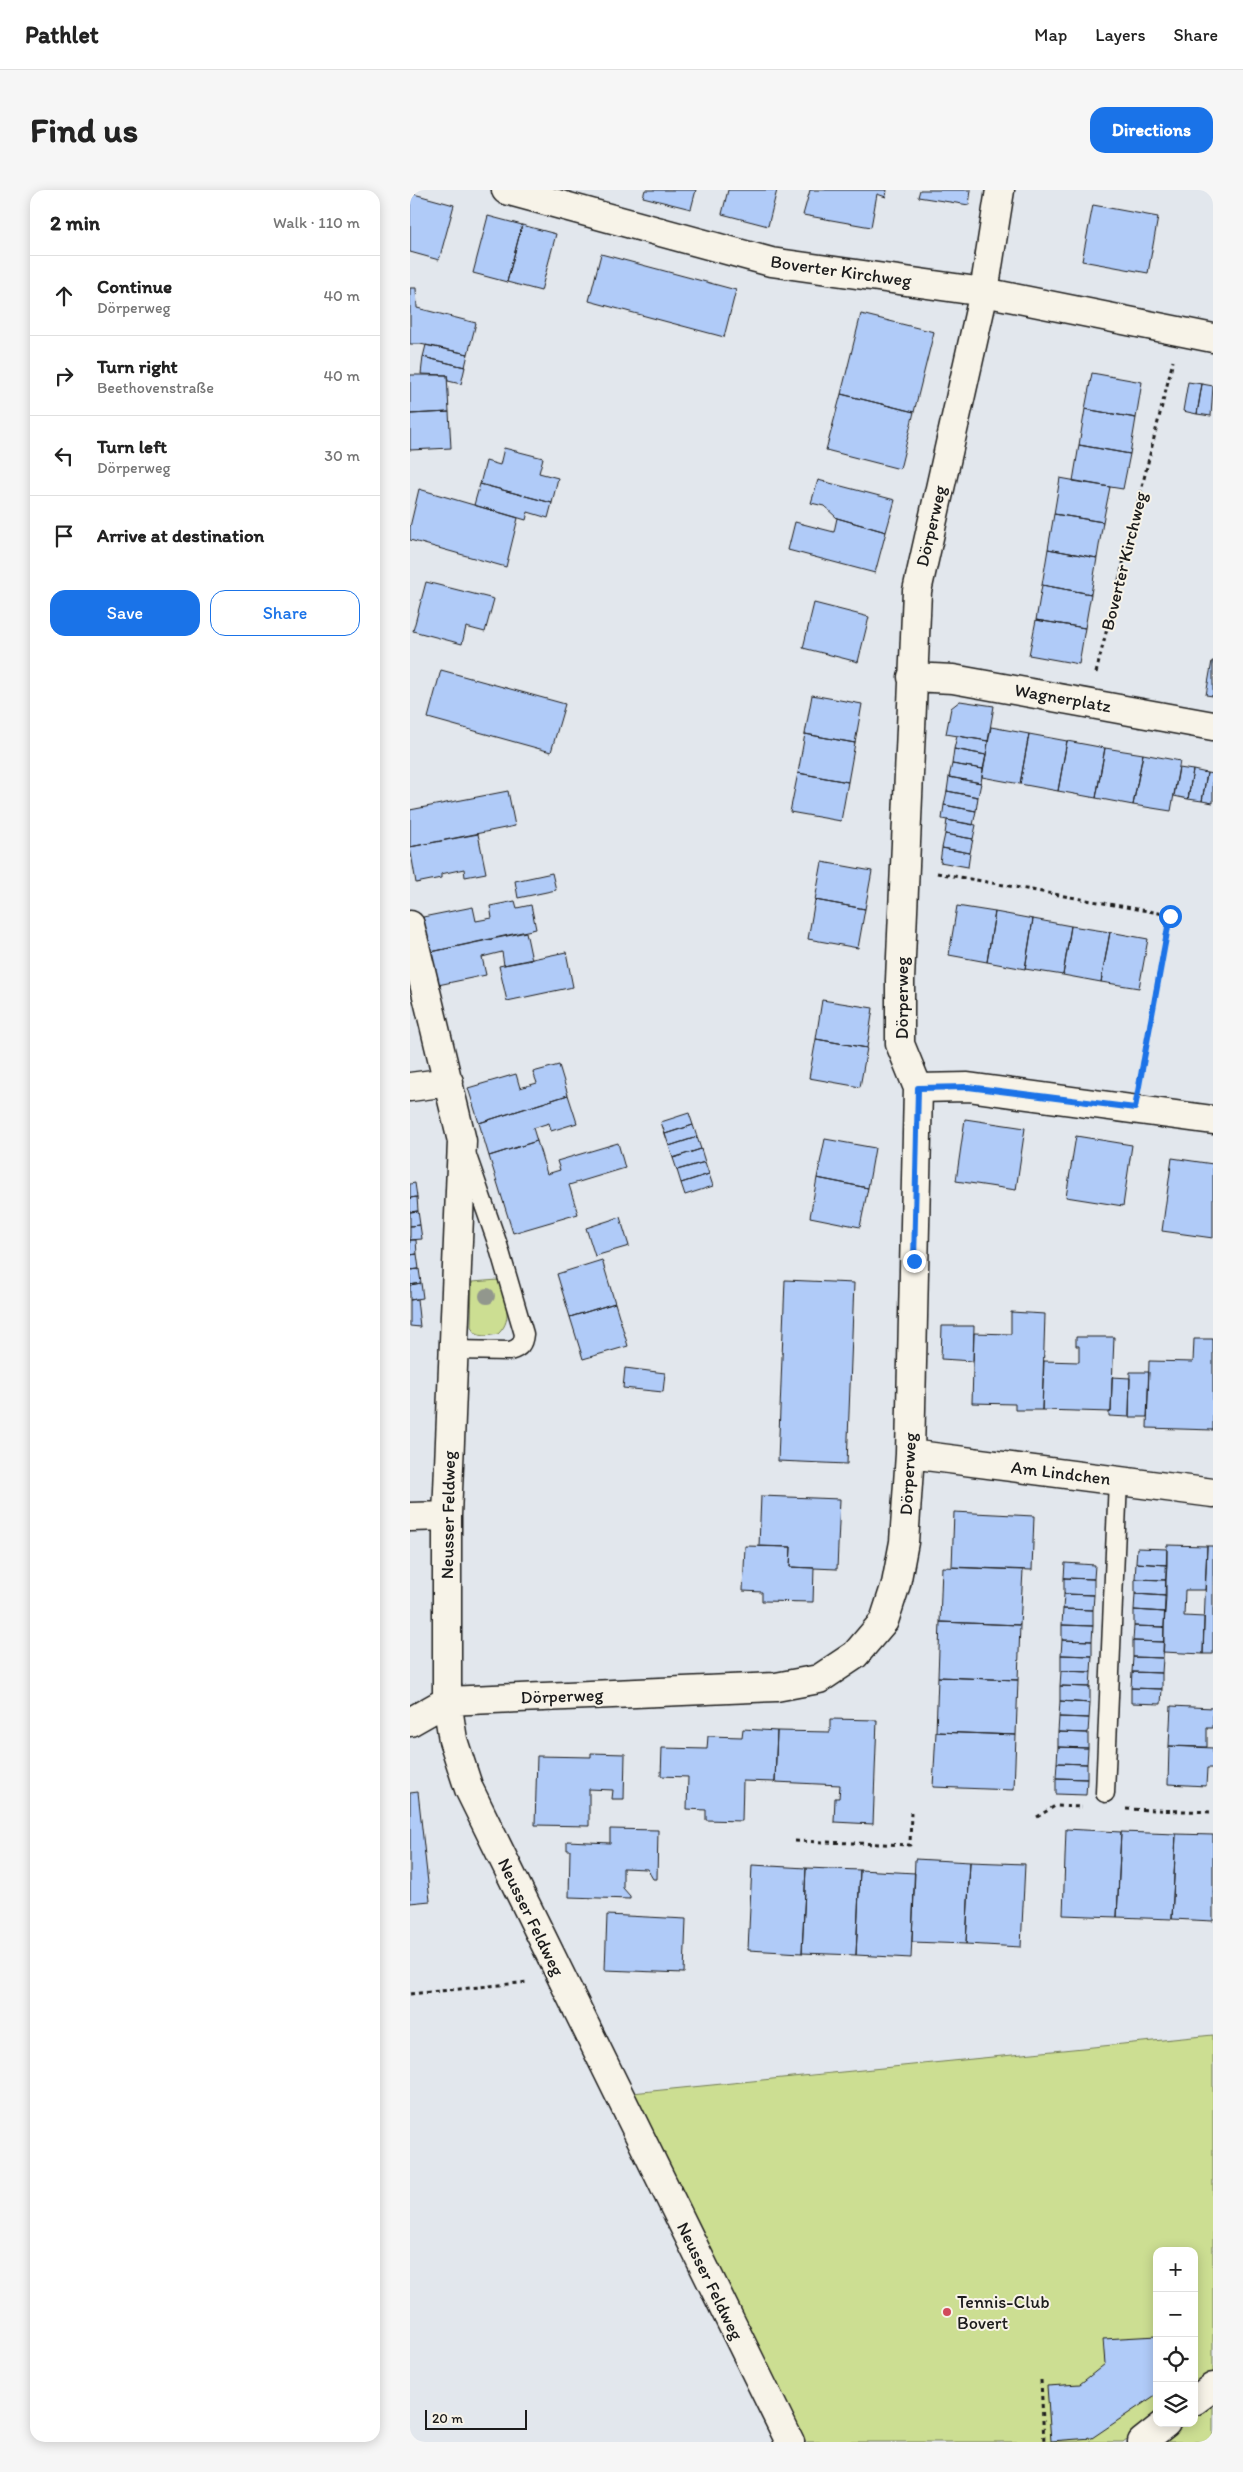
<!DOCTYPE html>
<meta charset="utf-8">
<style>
body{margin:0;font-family:Itim,sans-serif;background:#f6f6f6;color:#222}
.controls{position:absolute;right:15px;bottom:15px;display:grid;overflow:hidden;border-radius:10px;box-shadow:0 2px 12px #0003}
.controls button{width:45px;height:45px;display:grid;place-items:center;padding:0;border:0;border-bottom:1px solid #e0e0e0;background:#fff;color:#222;font:25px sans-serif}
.scale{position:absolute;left:15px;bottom:12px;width:102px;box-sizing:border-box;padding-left:5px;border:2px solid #1c1c1c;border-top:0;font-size:14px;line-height:18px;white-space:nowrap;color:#1c1c1c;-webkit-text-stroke:4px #f7f3e8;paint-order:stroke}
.stop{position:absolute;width:15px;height:15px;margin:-11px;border:4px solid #1a73e8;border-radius:50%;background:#fff}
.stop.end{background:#1a73e8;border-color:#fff;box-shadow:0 1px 5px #0008}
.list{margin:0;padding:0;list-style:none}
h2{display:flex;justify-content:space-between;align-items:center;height:65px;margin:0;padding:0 20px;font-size:21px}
h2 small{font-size:16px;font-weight:400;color:#767676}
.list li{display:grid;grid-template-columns:32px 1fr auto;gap:15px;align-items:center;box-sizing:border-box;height:80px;padding:0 20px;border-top:1px solid #e0e0e0}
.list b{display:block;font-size:19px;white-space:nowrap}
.list p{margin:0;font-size:16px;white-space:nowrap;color:#767676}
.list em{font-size:16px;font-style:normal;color:#767676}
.actions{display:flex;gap:10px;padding:15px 20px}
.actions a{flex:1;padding:11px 0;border:1px solid #1a73e8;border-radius:15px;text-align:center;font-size:18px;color:#1a73e8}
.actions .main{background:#1a73e8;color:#fff}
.icon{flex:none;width:28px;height:28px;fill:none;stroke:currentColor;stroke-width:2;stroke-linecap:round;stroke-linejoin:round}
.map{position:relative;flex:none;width:803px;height:2252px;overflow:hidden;border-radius:15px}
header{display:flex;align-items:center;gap:30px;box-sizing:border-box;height:70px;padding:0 25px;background:#fff;border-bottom:1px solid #e0e0e0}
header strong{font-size:24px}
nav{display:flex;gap:28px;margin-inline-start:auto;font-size:18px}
.intro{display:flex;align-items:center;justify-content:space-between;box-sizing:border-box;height:120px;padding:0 30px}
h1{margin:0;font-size:35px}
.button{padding:12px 22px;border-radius:15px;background:#1a73e8;color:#fff;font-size:18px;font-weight:700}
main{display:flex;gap:30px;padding:0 30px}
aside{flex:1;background:#fff;border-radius:15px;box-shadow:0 2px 12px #0003}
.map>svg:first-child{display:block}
.grass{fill:#ccde92;stroke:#747d57}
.building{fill:#b0cbf8;stroke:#1c1c1c}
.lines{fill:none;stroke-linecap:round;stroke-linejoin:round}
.lane-casing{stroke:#1c1c1c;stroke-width:21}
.street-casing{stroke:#1c1c1c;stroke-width:31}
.path{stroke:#1c1c1c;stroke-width:3;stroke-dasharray:4 4;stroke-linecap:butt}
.lane{stroke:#f7f3e8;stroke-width:18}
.street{stroke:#f7f3e8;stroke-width:28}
.tree{fill:#92978d}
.route{stroke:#1a73e8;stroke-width:6}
.poi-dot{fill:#d1495b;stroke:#f7f3e8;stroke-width:2}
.labels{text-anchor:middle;stroke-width:4;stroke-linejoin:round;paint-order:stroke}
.street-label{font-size:18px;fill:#1c1c1c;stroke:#f7f3e8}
.poi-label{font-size:18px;fill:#1c1c1c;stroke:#f7f3e8;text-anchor:start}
</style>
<header>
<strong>Pathlet</strong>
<nav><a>Map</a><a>Layers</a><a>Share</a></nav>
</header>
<div class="intro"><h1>Find us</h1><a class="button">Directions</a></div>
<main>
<aside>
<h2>2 min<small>Walk · 110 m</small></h2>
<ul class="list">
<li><svg class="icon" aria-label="ahead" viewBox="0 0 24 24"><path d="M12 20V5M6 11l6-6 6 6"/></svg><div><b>Continue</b><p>Dörperweg</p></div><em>40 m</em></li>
<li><svg class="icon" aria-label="right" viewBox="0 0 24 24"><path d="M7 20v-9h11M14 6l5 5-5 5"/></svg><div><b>Turn right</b><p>Beethovenstraße</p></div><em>40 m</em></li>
<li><svg class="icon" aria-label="left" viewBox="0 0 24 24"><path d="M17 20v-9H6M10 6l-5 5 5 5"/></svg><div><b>Turn left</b><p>Dörperweg</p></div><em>30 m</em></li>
<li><svg class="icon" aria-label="arrive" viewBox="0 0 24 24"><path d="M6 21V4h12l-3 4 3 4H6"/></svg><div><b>Arrive at destination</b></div></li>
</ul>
<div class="actions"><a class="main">Save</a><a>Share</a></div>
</aside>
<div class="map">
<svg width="803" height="2252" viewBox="0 0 803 2252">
<rect width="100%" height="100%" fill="#e2e7ed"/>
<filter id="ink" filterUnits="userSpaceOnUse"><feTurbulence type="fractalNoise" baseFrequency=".02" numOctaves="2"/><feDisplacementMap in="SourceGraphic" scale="10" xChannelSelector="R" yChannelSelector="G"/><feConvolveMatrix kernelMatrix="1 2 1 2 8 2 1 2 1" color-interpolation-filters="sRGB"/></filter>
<g filter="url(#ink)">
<path class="grass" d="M 88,1090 C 94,1109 105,1128 88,1144 C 77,1146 65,1149 61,1136 L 62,1092 Z
M 803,1845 L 803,2183 L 784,2198 L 784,2061 L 747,2061 L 747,2226 L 713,2252 L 392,2252 L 222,1903 Z
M 803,2206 L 803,2252 L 744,2252 L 768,2233 L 784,2233 L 784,2221 Z"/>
<path class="building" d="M 235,0 L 286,0 L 281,19 L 233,7 Z
M 318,0 L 367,0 L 358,36 L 312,24 Z
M 400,0 L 477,0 L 476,7 L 467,4 L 461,37 L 393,25 Z
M 510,0 L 561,0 L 559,15 L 508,7 Z
M 0,3 L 44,15 L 29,70 L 0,62 Z
M 683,15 L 748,27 L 738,83 L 672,71 Z
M 78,26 L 112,35 L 97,92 L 63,83 Z
M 112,35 L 146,44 L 131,101 L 97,92 Z
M 191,64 L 326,100 L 314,147 L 179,111 Z
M 0,98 L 6,98 L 7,118 L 66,133 L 58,164 L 10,154 L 0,154 Z
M 451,124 L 524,142 L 504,222 L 431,204 Z
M 16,155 L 58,164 L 55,177 L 13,167 Z
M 13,167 L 55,177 L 51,194 L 38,191 L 37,185 L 11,184 Z
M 682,183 L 732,192 L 726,228 L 675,219 Z
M 0,185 L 37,185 L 39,222 L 0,224 Z
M 778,192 L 792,194 L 787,224 L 773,221 Z
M 792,194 L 803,196 L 801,226 L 787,224 Z
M 431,204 L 504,222 L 490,279 L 416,260 Z
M 675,219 L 726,228 L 720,264 L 669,255 Z
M 39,222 L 41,258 L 0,260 L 0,224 Z
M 669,255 L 720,264 L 713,299 L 663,291 Z
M 94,258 L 133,268 L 129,283 L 148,288 L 142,313 L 70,294 L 76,271 L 90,275 Z
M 650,288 L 700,297 L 693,332 L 644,324 Z
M 408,290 L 485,310 L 476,342 L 427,328 L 414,316 L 401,313 Z
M 70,294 L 142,313 L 138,328 L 118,322 L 116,330 L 64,315 Z
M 9,299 L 108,328 L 96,377 L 0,350 L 0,337 Z
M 644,324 L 693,332 L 687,368 L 638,359 Z
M 427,328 L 476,342 L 465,383 L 378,360 L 385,332 L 424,342 Z
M 638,359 L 687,368 L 681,404 L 632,395 Z
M 16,392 L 84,409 L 75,442 L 56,437 L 52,454 L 3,441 Z
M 632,395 L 681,404 L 675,438 L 626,430 Z
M 404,413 L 459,427 L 448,472 L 393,458 Z
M 626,430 L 675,438 L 669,474 L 619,465 Z
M 802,471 L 803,471 L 803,506 L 796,505 Z
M 31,480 L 155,514 L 141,562 L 18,528 Z
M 402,505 L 452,514 L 445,553 L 395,544 Z
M 550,511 L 584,516 L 578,551 L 536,544 L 541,518 Z
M 581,537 L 619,544 L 610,594 L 572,587 Z
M 395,544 L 445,553 L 438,592 L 388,583 Z
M 619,544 L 657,551 L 648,601 L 610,594 Z
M 547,546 L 578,551 L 576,565 L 544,559 Z
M 657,551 L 695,558 L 686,608 L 648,601 Z
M 695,558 L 733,564 L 723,615 L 686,608 Z
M 544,559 L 576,565 L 573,579 L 542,574 Z
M 733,564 L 770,571 L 761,621 L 723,615 Z
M 542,574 L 573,579 L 571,593 L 539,587 Z
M 769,578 L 783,580 L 778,609 L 764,606 Z
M 783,580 L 797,583 L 792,611 L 778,609 Z
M 388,583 L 438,592 L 431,631 L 380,622 Z
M 797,583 L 803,584 L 803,613 L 792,611 Z
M 539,587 L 571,593 L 568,607 L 537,601 Z
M 98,601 L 105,636 L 0,657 L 0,620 Z
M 537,601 L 568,607 L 566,621 L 534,615 Z
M 534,615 L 566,621 L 563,635 L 532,629 Z
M 537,630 L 566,635 L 563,649 L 535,644 Z
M 68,644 L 76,683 L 55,687 L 54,679 L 31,684 L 31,688 L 6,693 L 0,657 Z
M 535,644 L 563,649 L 560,663 L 532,658 Z
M 532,658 L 560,663 L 558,677 L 530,672 Z
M 412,672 L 462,681 L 455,719 L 405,710 Z
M 142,683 L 146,700 L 108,708 L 105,691 Z
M 405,710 L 455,719 L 448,758 L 398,749 Z
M 105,711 L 107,718 L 121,715 L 126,739 L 21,762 L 13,727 L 63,717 L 66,731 L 82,728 L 80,716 Z
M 547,716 L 585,722 L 577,772 L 539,765 Z
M 585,722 L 623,729 L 615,779 L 577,772 Z
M 623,729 L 661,736 L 653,785 L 615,779 Z
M 661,736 L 700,742 L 691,792 L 653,785 Z
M 116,742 L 122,770 L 94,775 L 92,762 L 72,767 L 76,785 L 28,795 L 21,762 Z
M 700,742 L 738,749 L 729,798 L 691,792 Z
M 156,762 L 163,797 L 97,811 L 89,776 Z
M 412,810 L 463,818 L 457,858 L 406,849 Z
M 406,849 L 457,858 L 450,897 L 399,888 Z
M 149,875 L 158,905 L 69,933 L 58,898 L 106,884 L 110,898 L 127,893 L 123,882 Z
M 158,905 L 167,933 L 141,941 L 139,933 L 123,938 L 127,951 L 79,966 L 69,933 Z
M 279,923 L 283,935 L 255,944 L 251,932 Z
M 555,929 L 615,938 L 606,1000 L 546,991 Z
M 283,935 L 287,947 L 259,956 L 255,944 Z
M 666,946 L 722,955 L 713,1016 L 656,1007 Z
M 287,947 L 291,959 L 263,968 L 259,956 Z
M 415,949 L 465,958 L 458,998 L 407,988 Z
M 127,951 L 137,984 L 150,980 L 147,971 L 208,953 L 215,978 L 159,995 L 168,1024 L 103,1043 L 79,966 Z
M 291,959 L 295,972 L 267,980 L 263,968 Z
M 762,968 L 803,974 L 803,1048 L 752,1041 Z
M 295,972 L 299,984 L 271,993 L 267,980 Z
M 299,984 L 303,996 L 275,1005 L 271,993 Z
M 407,988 L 458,998 L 450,1037 L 400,1027 Z
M 5,993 L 7,1007 L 0,1008 L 0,994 Z
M 7,1007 L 8,1021 L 0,1022 L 0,1008 Z
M 8,1021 L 10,1035 L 0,1036 L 0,1022 Z
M 210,1027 L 219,1056 L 185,1066 L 176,1038 Z
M 10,1035 L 12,1049 L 0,1050 L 0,1036 Z
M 0,1050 L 6,1050 L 7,1064 L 0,1065 Z
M 7,1064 L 9,1079 L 0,1080 L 0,1065 Z
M 192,1070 L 205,1113 L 160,1127 L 147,1084 Z
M 9,1079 L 11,1093 L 0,1095 L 0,1080 Z
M 375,1090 L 444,1093 L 437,1274 L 368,1271 Z
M 11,1093 L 13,1108 L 0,1110 L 0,1095 Z
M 7,1109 L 10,1137 L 0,1136 L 0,1110 Z
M 205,1113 L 218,1156 L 173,1169 L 160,1127 Z
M 601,1122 L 635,1124 L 632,1220 L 605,1220 L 605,1214 L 562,1213 L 564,1143 L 601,1144 Z
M 532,1136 L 564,1136 L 563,1171 L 531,1169 Z
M 666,1147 L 704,1147 L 701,1222 L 632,1220 L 634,1171 L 669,1172 L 669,1156 L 666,1156 Z
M 784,1149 L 803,1149 L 803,1240 L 737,1238 L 739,1171 L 783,1172 Z
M 215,1178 L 255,1183 L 253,1202 L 213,1198 Z
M 720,1182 L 739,1182 L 737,1227 L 719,1227 Z
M 702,1187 L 720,1188 L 719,1227 L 699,1226 L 699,1222 L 701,1222 Z
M 351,1306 L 430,1309 L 427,1379 L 380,1377 L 381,1357 L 349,1356 Z
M 544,1322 L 624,1326 L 622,1380 L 542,1377 Z
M 757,1355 L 797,1356 L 795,1400 L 775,1400 L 774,1426 L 794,1427 L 793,1464 L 753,1462 Z
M 335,1356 L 381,1357 L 380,1377 L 404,1378 L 403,1412 L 352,1411 L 352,1402 L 333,1401 Z
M 797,1356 L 803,1356 L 803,1464 L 793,1464 Z
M 727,1358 L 757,1359 L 757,1375 L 726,1373 Z
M 655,1373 L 685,1375 L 684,1389 L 654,1388 Z
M 726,1373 L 757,1375 L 756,1390 L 725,1389 Z
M 532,1377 L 613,1380 L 610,1435 L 530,1432 Z
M 654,1388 L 684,1389 L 684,1405 L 654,1404 Z
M 725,1389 L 756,1390 L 756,1406 L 725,1404 Z
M 654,1404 L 684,1405 L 683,1420 L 653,1419 Z
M 725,1404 L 756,1406 L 755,1422 L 724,1420 Z
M 653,1419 L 683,1420 L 683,1436 L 652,1435 Z
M 724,1420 L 755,1422 L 754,1437 L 724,1436 Z
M 530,1432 L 610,1435 L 608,1490 L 528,1487 Z
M 652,1435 L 683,1436 L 682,1451 L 652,1450 Z
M 724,1436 L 754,1437 L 754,1452 L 723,1451 Z
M 652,1450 L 682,1451 L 682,1466 L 651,1465 Z
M 723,1451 L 754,1452 L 753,1468 L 723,1467 Z
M 651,1465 L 682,1466 L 681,1482 L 651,1481 Z
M 723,1467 L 753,1468 L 752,1483 L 722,1482 Z
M 651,1481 L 681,1482 L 680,1497 L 650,1496 Z
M 722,1482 L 752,1483 L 752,1499 L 721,1498 Z
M 528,1487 L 608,1490 L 606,1545 L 526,1542 Z
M 650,1496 L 680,1497 L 680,1513 L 650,1511 Z
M 721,1498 L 752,1499 L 751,1514 L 721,1513 Z
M 650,1511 L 680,1513 L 679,1528 L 649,1527 Z
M 761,1516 L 803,1518 L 803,1538 L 797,1538 L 797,1557 L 759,1556 Z
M 649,1527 L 679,1528 L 678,1543 L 648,1542 Z
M 420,1529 L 467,1530 L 463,1634 L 424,1632 L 425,1608 L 429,1608 L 430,1595 L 365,1592 L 367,1541 L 420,1542 Z
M 333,1539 L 367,1541 L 365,1592 L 333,1591 L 332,1631 L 296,1630 L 296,1620 L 277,1619 L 278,1587 L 251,1586 L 252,1558 L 297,1559 L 298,1546 L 332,1547 Z
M 526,1542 L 606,1545 L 604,1600 L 523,1597 Z
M 648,1542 L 678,1543 L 678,1558 L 648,1557 Z
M 759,1556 L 803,1558 L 803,1578 L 797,1578 L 796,1596 L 758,1594 Z
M 648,1557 L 678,1558 L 677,1574 L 647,1573 Z
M 181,1563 L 215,1564 L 214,1609 L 202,1609 L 203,1600 L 179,1599 L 179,1636 L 125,1635 L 127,1566 L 181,1567 Z
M 647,1573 L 677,1574 L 677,1589 L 646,1588 Z
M 646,1588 L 677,1589 L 676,1605 L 646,1604 Z
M 8,1602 L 20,1711 L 0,1713 L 0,1603 Z
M 200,1639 L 248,1640 L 247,1689 L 243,1689 L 237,1679 L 213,1678 L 213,1698 L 220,1706 L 220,1709 L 159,1707 L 160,1660 L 157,1660 L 157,1651 L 200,1653 Z
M 656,1639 L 711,1642 L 707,1727 L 653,1725 Z
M 711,1642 L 766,1644 L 762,1729 L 707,1727 Z
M 766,1644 L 803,1645 L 803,1731 L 762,1729 Z
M 505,1669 L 560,1672 L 556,1754 L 502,1752 Z
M 560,1672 L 615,1674 L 611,1757 L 556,1754 Z
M 342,1675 L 396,1678 L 392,1763 L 338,1760 Z
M 396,1678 L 450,1680 L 446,1765 L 392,1763 Z
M 450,1680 L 505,1683 L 501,1768 L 446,1765 Z
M 197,1725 L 276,1729 L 274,1783 L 195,1780 Z
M 747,2146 L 747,2204 L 682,2248 L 641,2251 L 637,2196 L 670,2194 L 695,2174 L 693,2149 Z"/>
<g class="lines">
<g class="lane-casing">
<path id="lane" d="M 43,1160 L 100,1161 C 110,1158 113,1154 114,1144 L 88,1055 L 57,966
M 695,1603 L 708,1290"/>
</g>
<g class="street-casing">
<path id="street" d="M 96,0 L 361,72 L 574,102 L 803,148
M 502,487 L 543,489 L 803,536
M 0,735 L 52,951 L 37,1326 L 37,1511 L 43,1550 L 59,1599 L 380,2252
M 0,897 L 39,892
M 508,898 L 558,897 L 803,930
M 500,1264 L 803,1303
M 0,1327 L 37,1326
M 0,1532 L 37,1511 L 366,1497 L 409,1489 L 445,1465 L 474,1431 L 486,1394 L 494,1352 L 500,1264 L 508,898 L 490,854 L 490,790 L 507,401 L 574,102 L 590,0
M 784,2211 L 803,2197
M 732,2252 L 756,2233"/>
</g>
<path class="path" d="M 686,483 L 763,171
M 527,683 L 760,725 L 730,889
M 716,1619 L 803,1622
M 627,1627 L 645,1616 L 672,1617
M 385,1651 L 500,1655 L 501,1622
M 0,1804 L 119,1792
M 631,2190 L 634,2252"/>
<use href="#lane" class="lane"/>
<use href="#street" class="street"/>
</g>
<circle class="tree" cx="77" cy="1106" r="8"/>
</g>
<g class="lines" filter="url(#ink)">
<path class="route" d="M 504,1071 L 508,898 L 558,897 L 725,918 L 760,726"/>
</g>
<circle class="poi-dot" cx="537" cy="2122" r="5"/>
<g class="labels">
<g class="street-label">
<text transform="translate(431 81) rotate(8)" y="6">Boverter Kirchweg</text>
<text transform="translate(521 336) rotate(-77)" y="6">Dörperweg</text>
<text transform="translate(714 371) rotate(-76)" y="6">Boverter Kirchweg</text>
<text transform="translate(653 508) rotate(10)" y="6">Wagnerplatz</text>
<text transform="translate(492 808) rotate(-90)" y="6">Dörperweg</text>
<text transform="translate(651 1283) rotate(7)" y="6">Am Lindchen</text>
<text transform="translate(498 1284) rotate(-87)" y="6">Dörperweg</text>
<text transform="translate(38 1325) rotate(-89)" y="6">Neusser Feldweg</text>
<text transform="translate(152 1506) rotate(-2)" y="6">Dörperweg</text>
<text transform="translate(121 1727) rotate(64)" y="6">Neusser Feldweg</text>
<text transform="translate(300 2091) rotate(64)" y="6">Neusser Feldweg</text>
</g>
<g class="poi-label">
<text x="547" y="2118">Tennis-Club<tspan x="547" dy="21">Bovert</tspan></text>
</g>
</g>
</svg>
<div class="controls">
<button>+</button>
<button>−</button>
<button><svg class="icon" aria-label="locate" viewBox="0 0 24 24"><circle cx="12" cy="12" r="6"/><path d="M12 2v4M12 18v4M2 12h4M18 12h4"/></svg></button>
<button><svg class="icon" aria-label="layers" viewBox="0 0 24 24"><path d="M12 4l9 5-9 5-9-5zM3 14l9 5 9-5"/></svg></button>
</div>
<div class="scale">20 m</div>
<div class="stop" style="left:760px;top:726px"></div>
<div class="stop end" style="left:504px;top:1071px"></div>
</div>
</main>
